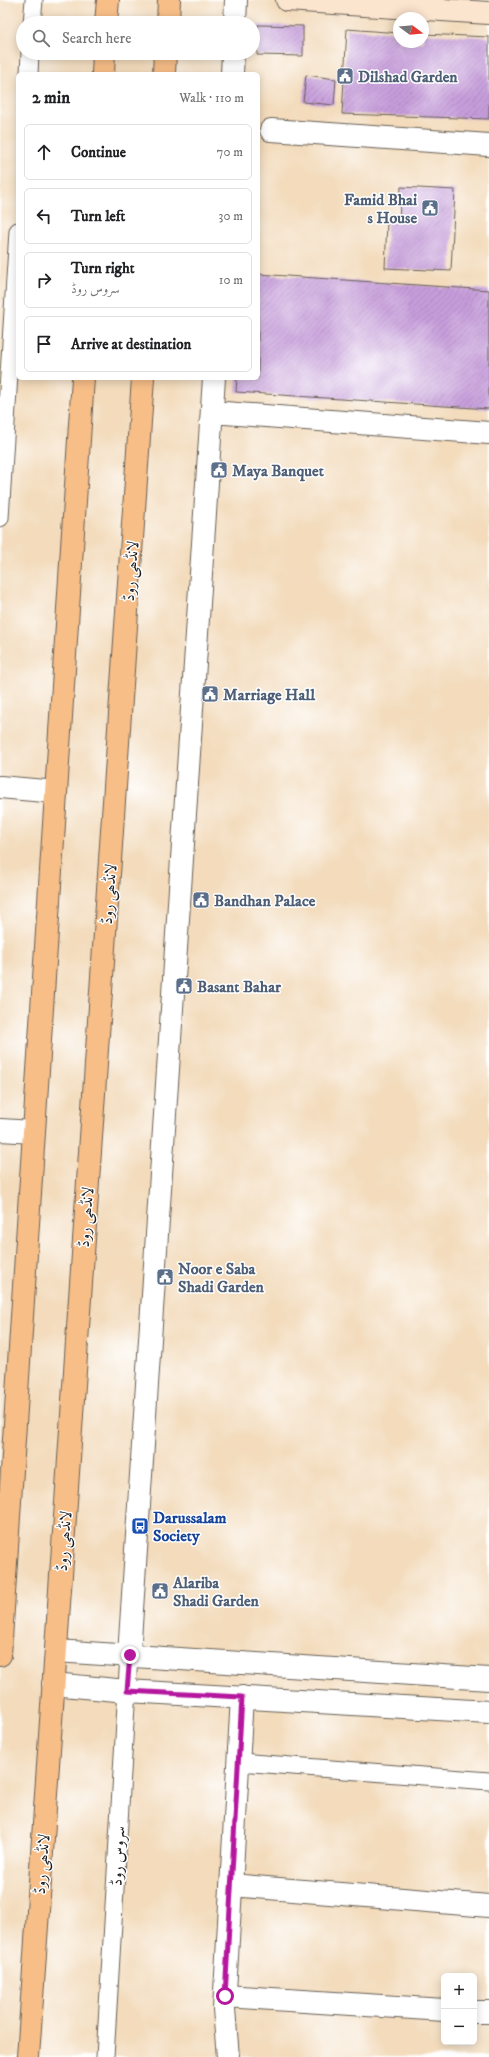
<!DOCTYPE html>
<meta charset="utf-8">
<style>
body{margin:0;font-family:"IM FELL DW Pica",Amiri,serif;background:#f6f6f6;color:#202124}
.controls{position:absolute;right:12px;bottom:12px;display:grid;overflow:hidden;border-radius:6px;box-shadow:0 2px 10px #0003}
.controls button{width:36px;height:36px;display:grid;place-items:center;padding:0;border:0;border-bottom:1px solid #e0e0e0;background:#fff;color:#202124;font:20px sans-serif}
.compass{position:absolute;left:393px;top:12px;width:36px;height:36px;border-radius:50%;background:#fff;box-shadow:0 2px 10px #0003;rotate:106deg}
.stop{position:absolute;width:12px;height:12px;margin:-9px;border:3px solid #b5179e;border-radius:50%;background:#fff}
.stop.end{background:#b5179e;border-color:#fff;box-shadow:0 1px 4px #0008}
.list{margin:0;padding:0;list-style:none}
h2{display:flex;justify-content:space-between;align-items:center;height:52px;margin:0;padding:0 16px;font-size:17px}
h2 small{font-size:13px;font-weight:400;color:#757577}
.list li{display:grid;grid-template-columns:26px 1fr auto;gap:12px;align-items:center;box-sizing:border-box;height:56px;margin:0 8px 8px;padding:0 8px;border:1px solid #e0e0e0;border-radius:6px}
.list b{display:block;font-size:15px;white-space:nowrap}
.list p{margin:0;font-size:13px;white-space:nowrap;color:#757577}
.list em{font-size:13px;font-style:normal;color:#757577}
.icon{flex:none;width:22px;height:22px;fill:none;stroke:currentColor;stroke-width:2;stroke-linecap:round;stroke-linejoin:round}
.map{position:relative;flex:none;width:489px;height:2057px;overflow:hidden}
.search{position:absolute;background:#fff;box-shadow:0 2px 10px #0003;left:16px;top:16px;width:244px;height:44px;display:flex;align-items:center;gap:10px;box-sizing:border-box;padding:0 14px;border-radius:22px;color:#757577;font-size:15px}
.panel{position:absolute;background:#fff;box-shadow:0 2px 10px #0003;left:16px;top:72px;width:244px;height:308px;border-radius:6px}
.map>svg:first-child{display:block}
.building{fill:url(#building-hatch)}
.lines{fill:none;stroke-linecap:round;stroke-linejoin:round}
.service-casing{stroke:#675f54;stroke-width:19}
.minor-casing{stroke:#675f54;stroke-width:24}
.secondary-casing{stroke:#675f54;stroke-width:24}
.primary-casing{stroke:#675f54;stroke-width:24}
.service{stroke:#fff;stroke-width:17}
.minor{stroke:#fff;stroke-width:22}
.secondary{stroke:#fce5cf;stroke-width:22}
.primary{stroke:#f7be88;stroke-width:22}
.route{stroke:#b5179e;stroke-width:5}
.labels{text-anchor:middle;stroke-width:3;stroke-linejoin:round;paint-order:stroke}
.service-label{font-size:16px;font-weight:bold;fill:#4e5e75;stroke:#fff;text-anchor:start}
.street-label{font-size:16px;fill:#1c1c1c;stroke:#fff}
.transit-label{font-size:16px;font-weight:bold;fill:#164399;stroke:#fff;text-anchor:start}
</style>
<div class="map">
<svg width="489" height="2057" viewBox="0 0 489 2057">
<defs>
<pattern id="building-hatch" width="6" height="6" patternUnits="userSpaceOnUse"><rect width="6" height="6" fill="#c79edc"/><path d="M-1 1l2-2M0 6l6-6M5 7l2-2" fill="none" stroke="#a180b2"/></pattern>
</defs>
<rect width="100%" height="100%" fill="#fff"/>
<filter id="ink" filterUnits="userSpaceOnUse"><feTurbulence type="fractalNoise" baseFrequency=".025" numOctaves="2"/><feDisplacementMap in="SourceGraphic" scale="8" xChannelSelector="R" yChannelSelector="G"/><feConvolveMatrix kernelMatrix="1 2 1 2 8 2 1 2 1" color-interpolation-filters="sRGB"/></filter>
<filter id="wash" filterUnits="userSpaceOnUse"><feTurbulence type="fractalNoise" baseFrequency=".012" numOctaves="4" result="noise"/><feDisplacementMap in="SourceGraphic" scale="16" xChannelSelector="R" yChannelSelector="G"/><feGaussianBlur stdDeviation="0.9" result="paint"/><feColorMatrix in="noise" values="0 0 0 0 0 0 0 0 0 0 0 0 0 0 0 0 0 1.4 0 .05"/><feComposite in="paint" operator="in"/></filter>
<g filter="url(#wash)">
<rect width="100%" height="100%" fill="#f3dbbc"/>
<g id="blocks">
<path class="building" d="M 258,25 L 303,26 L 303,56 L 257,55 Z
M 347,29 L 399,33 L 399,42 L 423,42 L 423,34 L 489,37 L 489,119 L 342,114 Z
M 306,75 L 336,79 L 334,105 L 303,102 Z
M 401,187 L 455,190 L 451,271 L 385,268 L 387,222 L 399,222 Z
M 258,274 L 489,290 L 489,409 L 236,392 L 237,378 L 258,378 Z"/>
</g>
</g>
<g filter="url(#ink)">
<use href="#blocks" fill-opacity="0" stroke="#675f54" stroke-width="1"/>
<g class="lines">
<g class="service-casing">
<path id="service" d="M 32,23 L 34,0
M 29,74 L 30,53
M 0,518 L 18,231
M 240,1762 L 489,1781
M 105,2057 L 129,1655"/>
</g>
<g class="minor-casing">
<path id="minor" d="M 235,23 L 236,0
M 232,74 L 233,53
M 271,130 L 489,145
M 212,412 L 489,433
M 0,787 L 56,792
M 0,1130 L 34,1132
M 56,1651 L 489,1679
M 129,1655 L 214,378
M 53,1684 L 127,1691 L 489,1712
M 231,1885 L 489,1906
M 225,1996 L 444,2010
M 474,2012 L 489,2012
M 228,2057 L 224,2009 L 242,1697"/>
</g>
<g class="secondary-casing">
<path id="secondary" d="M 287,0 L 489,13"/>
</g>
<g class="primary-casing">
<path id="primary" d="M 106,23 L 108,0
M 168,23 L 169,0
M 103,74 L 104,53
M 164,74 L 165,53
M 0,1655 L 83,378
M 28,2057 L 143,378"/>
</g>
<use href="#service" class="service"/>
<use href="#minor" class="minor"/>
<use href="#secondary" class="secondary"/>
<use href="#primary" class="primary"/>
</g>
</g>
<g class="lines" filter="url(#ink)">
<path class="route" d="M 130,1655 L 127,1691 L 242,1697 L 225,1996"/>
</g>
<defs>
<g id="civic-square" transform="scale(0.9)"><rect x="-9" y="-9" width="18" height="18" rx="4" fill="#5c6f8a" stroke="#fff"/><path d="M-.6-6.5H3V-4.5H.6V-3L4-1V1h2V6H-6V1h2V-1L-.6-3ZM-1.2 2.5V6h2.4V2.5Z" fill="#fff"/></g>
<g id="bus-square" transform="scale(0.9)"><rect x="-9" y="-9" width="18" height="18" rx="4" fill="#1a4fb4" stroke="#fff"/><path d="M-5-6H5V4H4V6H2V4H-2V6H-4V4H-5ZM-3.5-4V0h7V-4ZM-3.5 1.2v1.5H-2V1.2ZM2 1.2v1.5H3.5V1.2Z" fill="#fff"/></g>
</defs>
<g fill-rule="evenodd">
<use href="#civic-square" x="345" y="76"/>
<use href="#civic-square" x="430" y="208"/>
<use href="#civic-square" x="219" y="470"/>
<use href="#civic-square" x="210" y="694"/>
<use href="#civic-square" x="201" y="900"/>
<use href="#civic-square" x="184" y="986"/>
<use href="#civic-square" x="165" y="1277"/>
<use href="#bus-square" x="140" y="1526"/>
<use href="#civic-square" x="160" y="1591"/>
</g>
<g class="labels">
<g class="service-label">
<text x="358" y="82">Dilshad Garden</text>
<text x="417" y="205" text-anchor="end">Famid Bhai<tspan x="417" dy="18">s House</tspan></text>
<text x="232" y="476">Maya Banquet</text>
<text x="223" y="700">Marriage Hall</text>
<text x="214" y="906">Bandhan Palace</text>
<text x="197" y="992">Basant Bahar</text>
<text x="178" y="1274">Noor e Saba<tspan x="178" dy="18">Shadi Garden</tspan></text>
<text x="173" y="1588">Alariba<tspan x="173" dy="18">Shadi Garden</tspan></text>
</g>
<g class="street-label">
<text transform="translate(130 571) rotate(-86)" y="6">لانڈھی روڈ</text>
<text transform="translate(108 894) rotate(-86)" y="6">لانڈھی روڈ</text>
<text transform="translate(85 1217) rotate(-86)" y="6">لانڈھی روڈ</text>
<text transform="translate(63 1541) rotate(-86)" y="6">لانڈھی روڈ</text>
<text transform="translate(117 1856) rotate(-87)" y="6">سروس روڈ</text>
<text transform="translate(41 1864) rotate(-86)" y="6">لانڈھی روڈ</text>
</g>
<g class="transit-label">
<text x="153" y="1523">Darussalam<tspan x="153" dy="18">Society</tspan></text>
</g>
</g>
</svg>
<div class="controls">
<button>+</button>
<button>−</button>
</div>
<svg class="compass" viewBox="-18 -18 36 36"><path d="M0-13l5 13h-10z" fill="#e53935"/><path d="M0 13l5-13h-10z" fill="#757577"/></svg>
<div class="stop" style="left:225px;top:1996px"></div>
<div class="stop end" style="left:130px;top:1655px"></div>
<div class="search"><svg class="icon" aria-label="search" viewBox="0 0 24 24"><circle cx="10" cy="10" r="6"/><path d="M15 15l6 6"/></svg>Search here</div>
<section class="panel">
<h2>2 min<small>Walk · 110 m</small></h2>
<ul class="list">
<li><svg class="icon" aria-label="ahead" viewBox="0 0 24 24"><path d="M12 20V5M6 11l6-6 6 6"/></svg><div><b>Continue</b></div><em>70 m</em></li>
<li><svg class="icon" aria-label="left" viewBox="0 0 24 24"><path d="M17 20v-9H6M10 6l-5 5 5 5"/></svg><div><b>Turn left</b></div><em>30 m</em></li>
<li><svg class="icon" aria-label="right" viewBox="0 0 24 24"><path d="M7 20v-9h11M14 6l5 5-5 5"/></svg><div><b>Turn right</b><p>سروس روڈ</p></div><em>10 m</em></li>
<li><svg class="icon" aria-label="arrive" viewBox="0 0 24 24"><path d="M6 21V4h12l-3 4 3 4H6"/></svg><div><b>Arrive at destination</b></div></li>
</ul>
</section>
</div>
